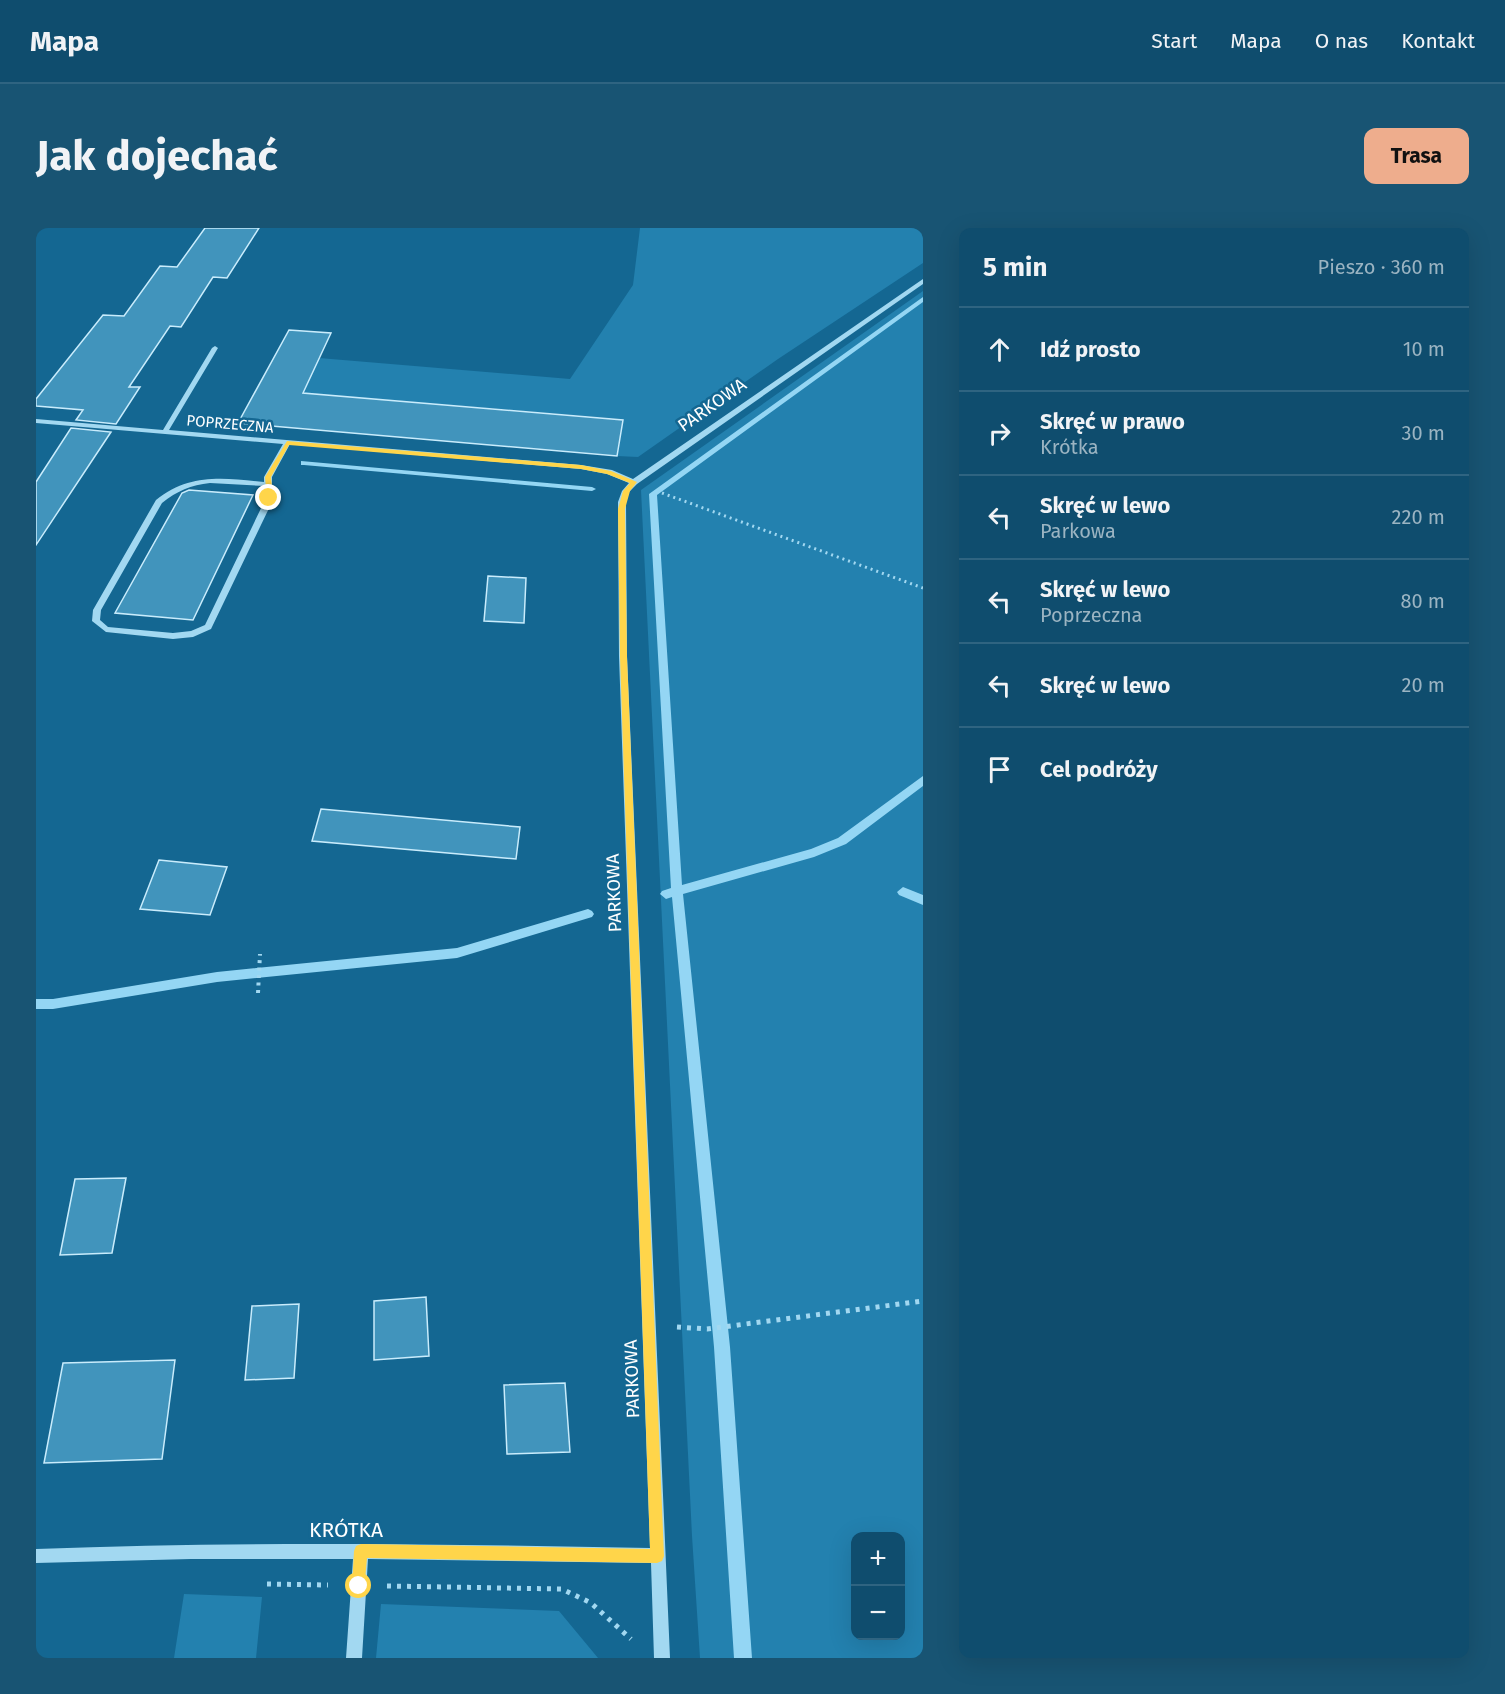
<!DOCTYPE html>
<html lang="pl">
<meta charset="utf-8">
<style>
body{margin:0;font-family:"Fira Sans",sans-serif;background:#185473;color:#f1f3f6}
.controls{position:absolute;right:18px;bottom:18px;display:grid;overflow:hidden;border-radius:12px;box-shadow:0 6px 24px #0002}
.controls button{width:54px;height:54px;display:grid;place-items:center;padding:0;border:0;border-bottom:2px solid #2f6481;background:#0f4d6e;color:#f1f3f6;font:30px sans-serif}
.stop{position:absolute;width:18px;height:18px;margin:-14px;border:4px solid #ffd54a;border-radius:50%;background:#fff}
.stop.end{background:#ffd54a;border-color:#fff;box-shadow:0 2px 6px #0008}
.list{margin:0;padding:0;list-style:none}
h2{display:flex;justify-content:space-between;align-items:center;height:78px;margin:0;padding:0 24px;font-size:26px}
h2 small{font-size:20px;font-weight:400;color:#9bb4c2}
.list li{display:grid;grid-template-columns:39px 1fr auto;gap:18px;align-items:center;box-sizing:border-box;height:84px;padding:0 24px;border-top:2px solid #2f6481}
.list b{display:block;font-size:22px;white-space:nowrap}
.list p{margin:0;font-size:20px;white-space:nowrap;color:#9bb4c2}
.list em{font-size:20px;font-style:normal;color:#9bb4c2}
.icon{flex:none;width:33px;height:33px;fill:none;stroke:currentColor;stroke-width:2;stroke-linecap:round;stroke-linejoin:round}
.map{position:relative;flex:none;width:887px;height:1430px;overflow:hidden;border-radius:12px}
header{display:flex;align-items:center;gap:36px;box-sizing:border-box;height:84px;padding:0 30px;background:#0f4d6e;border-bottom:2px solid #2f6481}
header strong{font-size:28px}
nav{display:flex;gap:33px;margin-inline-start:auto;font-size:21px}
.intro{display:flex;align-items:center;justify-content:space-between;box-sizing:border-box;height:144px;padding:0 36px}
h1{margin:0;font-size:42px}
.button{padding:15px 27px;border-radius:12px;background:#eead8d;color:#111;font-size:21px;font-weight:700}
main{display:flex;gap:36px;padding:0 36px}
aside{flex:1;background:#0f4d6e;border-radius:12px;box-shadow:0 6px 24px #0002}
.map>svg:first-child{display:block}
.green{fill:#2381af;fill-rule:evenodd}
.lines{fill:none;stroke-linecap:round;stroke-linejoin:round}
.stream{fill:#94d6f4;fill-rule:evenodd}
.building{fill:#4194bc;stroke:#c9ecfc;stroke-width:1.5}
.path-far2{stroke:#a2d8f1;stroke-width:3;stroke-dasharray:2 4;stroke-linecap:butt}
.path-far1{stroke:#a2d8f1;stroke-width:4;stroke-dasharray:3 4.5;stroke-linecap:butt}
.path{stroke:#a2d8f1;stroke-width:5;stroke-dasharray:4 6;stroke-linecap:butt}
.minor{fill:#a2d8f1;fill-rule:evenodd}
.route{fill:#ffd54a}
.labels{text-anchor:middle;stroke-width:5;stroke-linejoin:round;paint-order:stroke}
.far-street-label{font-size:15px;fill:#fff;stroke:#146792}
.street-label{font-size:18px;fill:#fff;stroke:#146792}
.near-street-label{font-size:21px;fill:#fff;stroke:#146792}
</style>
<header>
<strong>Mapa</strong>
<nav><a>Start</a><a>Mapa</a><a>O nas</a><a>Kontakt</a></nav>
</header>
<div class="intro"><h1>Jak dojechać</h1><a class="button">Trasa</a></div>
<main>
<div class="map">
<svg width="887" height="1430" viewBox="0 0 887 1430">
<rect width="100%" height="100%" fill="#146792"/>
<path class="green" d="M 604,0 L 887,0 L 887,35 L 742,131 L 602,229 L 581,228 L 586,191 L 266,165 L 283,130 L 534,151 L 597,57 Z
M 887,63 L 887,1430 L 664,1430 L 656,1308 L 605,262 ZM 820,1308 L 864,1308 L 864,1408 L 820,1408 Z
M 148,1366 L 226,1369 L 220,1430 L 138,1430 Z
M 345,1376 L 523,1383 L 562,1430 L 340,1430 Z"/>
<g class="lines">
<path class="stream" d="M 887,69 L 887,74 L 621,267 L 646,657 L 775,621 L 802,610 L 887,548 L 887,558 L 810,616 L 778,629 L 647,666 L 694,1119 L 716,1430 L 698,1430 L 678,1119 L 636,669 L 630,671 L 624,666 L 626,663 L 635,660 L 613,266 Z
M 265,233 L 556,259 L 560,261 L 556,263 L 268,237 L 265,237 Z
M 867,659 L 887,667 L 887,677 L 863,667 L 861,664 Z
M 552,681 L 556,683 L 558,686 L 556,689 L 421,730 L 181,754 L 17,781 L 0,781 L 0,771 L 17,771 L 181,744 L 421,720 Z"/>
</g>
<path class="building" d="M 169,0 L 223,0 L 191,50 L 177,49 L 145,99 L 134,98 L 93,159 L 104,159 L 80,196 L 40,192 L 47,182 L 0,178 L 0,171 L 67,87 L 88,88 L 124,38 L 141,39 Z
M 253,102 L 295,105 L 267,165 L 587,192 L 581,228 L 202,195 Z
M 35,200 L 75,204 L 0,317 L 0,254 Z
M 153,262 L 217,267 L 157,392 L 79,385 L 146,265 Z
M 452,348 L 490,350 L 488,395 L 448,393 Z
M 285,581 L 484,599 L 480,631 L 276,613 Z
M 123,632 L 191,639 L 174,687 L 104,681 Z
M 90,950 L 76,1025 L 24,1027 L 39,951 Z
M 390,1069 L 393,1128 L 338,1132 L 338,1073 Z
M 263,1076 L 258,1150 L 209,1152 L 216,1078 Z
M 139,1132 L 126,1231 L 8,1235 L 27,1135 Z
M 529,1155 L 534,1224 L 471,1226 L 468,1157 Z"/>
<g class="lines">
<path class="path-far2" d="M 626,265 L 887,360"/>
<path class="path-far1" d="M 222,765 L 224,726"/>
<path class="path" d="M 641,1099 L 671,1101 L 887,1073
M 231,1356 L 292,1357
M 351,1358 L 526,1361 L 555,1375 L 595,1411"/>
<path class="minor" d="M 887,51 L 887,56 L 601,256 L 593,264 L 590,274 L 591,428 L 634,1430 L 618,1430 L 615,1335 L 332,1331 L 326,1430 L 310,1430 L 317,1331 L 155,1331 L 0,1335 L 0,1321 C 205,1313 409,1316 614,1320 L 583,428 L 582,274 L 586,263 L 593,255 L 571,246 L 545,241 L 254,216 L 236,249 L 236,274 L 175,401 L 157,409 L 137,411 L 70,404 L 56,393 L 57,382 L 120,272 C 154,245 187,250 228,254 L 228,249 L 247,216 L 0,195 L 0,191 L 127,202 L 176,120 L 179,118 L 182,120 L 133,202 L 545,237 L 576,242 L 597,251 ZM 174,255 L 228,258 L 228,274 L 169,397 L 155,403 L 137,405 L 72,399 L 64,392 L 65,382 L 126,275 C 141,263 155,257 174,255 Z"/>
</g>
<path class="route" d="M 251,213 L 545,237 L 575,243 L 601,254 L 594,263 L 589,281 L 591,429 L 628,1328 L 626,1333 L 621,1335 L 331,1330 L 328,1363 L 323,1365 L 318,1363 L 316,1358 L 318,1323 L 320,1318 L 325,1316 L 614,1321 L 584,429 L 582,281 L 587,263 L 594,255 L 571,246 L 545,241 L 253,217 L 235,249 L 237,270 L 231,272 L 229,249 Z"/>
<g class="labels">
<g class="far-street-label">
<text transform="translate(194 196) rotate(5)" y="5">POPRZECZNA</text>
</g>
<g class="street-label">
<text transform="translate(676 177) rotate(-35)" y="6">PARKOWA</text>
<text transform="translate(578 665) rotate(-92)" y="6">PARKOWA</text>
<text transform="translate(596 1151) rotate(-92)" y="6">PARKOWA</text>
</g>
<g class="near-street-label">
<text x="310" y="1309">KRÓTKA</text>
</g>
</g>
</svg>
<div class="controls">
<button>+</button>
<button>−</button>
</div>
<div class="stop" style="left:323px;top:1358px"></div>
<div class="stop end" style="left:233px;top:270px"></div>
</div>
<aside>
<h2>5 min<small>Pieszo · 360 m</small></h2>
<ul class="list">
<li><svg class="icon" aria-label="ahead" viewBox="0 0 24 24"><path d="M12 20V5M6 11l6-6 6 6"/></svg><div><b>Idź prosto</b></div><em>10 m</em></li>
<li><svg class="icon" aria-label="right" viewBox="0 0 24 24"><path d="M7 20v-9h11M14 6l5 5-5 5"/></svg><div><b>Skręć w prawo</b><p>Krótka</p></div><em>30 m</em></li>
<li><svg class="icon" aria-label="left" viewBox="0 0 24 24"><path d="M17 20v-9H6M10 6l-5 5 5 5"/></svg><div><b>Skręć w lewo</b><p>Parkowa</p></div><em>220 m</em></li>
<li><svg class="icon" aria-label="left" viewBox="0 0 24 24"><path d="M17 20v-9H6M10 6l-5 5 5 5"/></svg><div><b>Skręć w lewo</b><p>Poprzeczna</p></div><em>80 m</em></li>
<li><svg class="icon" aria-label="left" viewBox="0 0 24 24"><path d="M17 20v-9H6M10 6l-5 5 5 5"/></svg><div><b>Skręć w lewo</b></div><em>20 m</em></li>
<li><svg class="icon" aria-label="arrive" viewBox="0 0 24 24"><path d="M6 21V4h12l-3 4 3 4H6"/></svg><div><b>Cel podróży</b></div></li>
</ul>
</aside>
</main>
